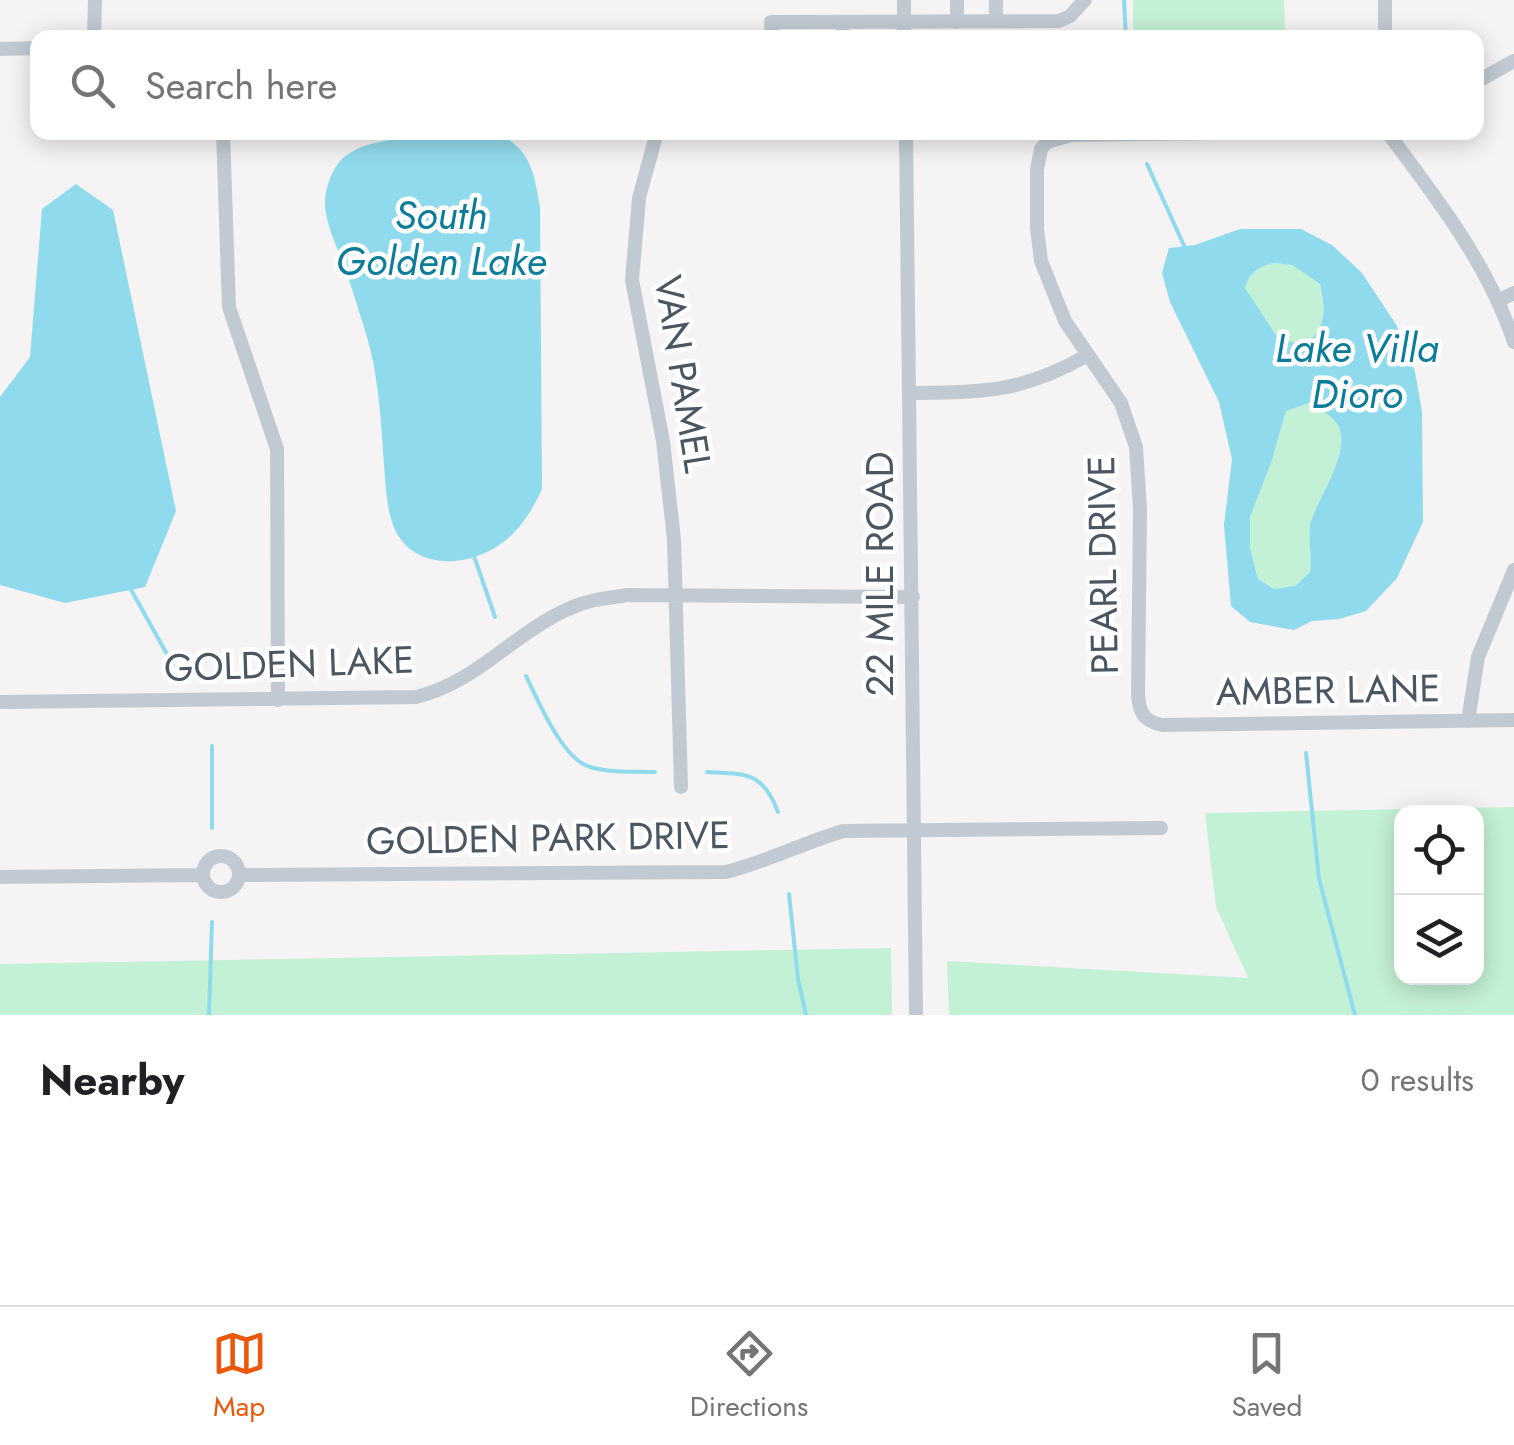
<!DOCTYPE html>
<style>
body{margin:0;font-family:Jost,sans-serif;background:#f2f2f2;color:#202124}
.controls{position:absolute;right:30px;bottom:30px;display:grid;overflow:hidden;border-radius:20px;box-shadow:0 5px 25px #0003}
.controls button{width:90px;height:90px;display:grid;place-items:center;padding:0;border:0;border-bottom:2px solid #e0e0e0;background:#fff;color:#202124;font:50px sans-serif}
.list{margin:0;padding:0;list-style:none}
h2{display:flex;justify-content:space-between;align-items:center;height:130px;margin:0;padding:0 40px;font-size:42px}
h2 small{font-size:32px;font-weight:400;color:#757577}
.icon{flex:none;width:55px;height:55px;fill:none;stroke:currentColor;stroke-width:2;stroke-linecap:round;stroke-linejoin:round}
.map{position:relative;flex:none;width:1514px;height:1015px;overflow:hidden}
.search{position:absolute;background:#fff;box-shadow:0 5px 25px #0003;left:30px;right:30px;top:30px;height:110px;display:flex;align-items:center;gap:25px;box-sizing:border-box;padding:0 35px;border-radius:20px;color:#757577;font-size:38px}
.sheet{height:290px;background:#fff}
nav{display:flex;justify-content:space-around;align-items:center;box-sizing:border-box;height:140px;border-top:2px solid #e0e0e0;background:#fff;font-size:28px;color:#757577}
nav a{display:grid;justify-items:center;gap:5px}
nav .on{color:#ea580c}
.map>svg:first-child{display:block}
.green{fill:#c3f1d5;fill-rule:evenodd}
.water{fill:#90daee;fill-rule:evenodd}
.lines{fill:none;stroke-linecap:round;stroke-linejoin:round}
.stream{stroke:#90daee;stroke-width:4}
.minor{stroke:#c1cad2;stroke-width:14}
.labels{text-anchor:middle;stroke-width:9;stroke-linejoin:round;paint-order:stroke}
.street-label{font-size:38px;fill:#4a5661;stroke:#fff}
.water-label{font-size:40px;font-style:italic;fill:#0c7c9b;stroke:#fff}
</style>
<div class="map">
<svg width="1514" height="1015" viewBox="0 0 1514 1015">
<rect width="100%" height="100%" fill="#f5f3f3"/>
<path class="green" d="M 1133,0 L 1284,0 L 1285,31 L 1133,34 Z
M 1274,263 L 1292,265 L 1320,284 C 1326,311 1326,327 1305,346 L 1278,338 L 1245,288 C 1249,272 1258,267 1274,263 Z
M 1309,403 C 1317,408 1329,414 1335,421 C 1357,446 1316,498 1310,525 C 1308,535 1312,558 1310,572 L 1295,586 L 1274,589 L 1258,579 L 1250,548 L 1250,517 L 1271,463 L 1286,411 Z
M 1514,807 L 1514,1015 L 949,1015 L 947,961 L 1248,978 L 1216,907 L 1205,813 ZM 1402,812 L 1476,812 L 1476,978 L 1402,978 Z
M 891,948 L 892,1015 L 0,1015 L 0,964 Z"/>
<path class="water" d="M 506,138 C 532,153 535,179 540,207 L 542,489 C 533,509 520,530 502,543 C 470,567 417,571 396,532 C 386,511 386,487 384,465 C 381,422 379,378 367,337 C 360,315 354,293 346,272 C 339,249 324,224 325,199 C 326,186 333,167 343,158 C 379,128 462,139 506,138 Z
M 76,184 L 113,210 L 176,511 L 145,587 L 65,603 L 0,585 L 0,397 L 30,357 L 42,209 Z
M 1240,229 L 1301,229 L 1332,245 L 1362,273 L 1397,326 L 1415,372 L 1422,412 L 1423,522 L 1397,578 L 1366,611 L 1339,619 L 1312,621 L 1294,630 L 1250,622 L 1231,606 L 1224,525 L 1232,459 L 1219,402 L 1170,302 L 1162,273 L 1169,248 L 1195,245 ZM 1274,263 L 1292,265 L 1320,284 C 1326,311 1326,327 1305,345 L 1278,338 L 1245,288 C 1249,272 1259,267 1274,263 ZM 1309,403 C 1317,408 1329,414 1335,421 C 1357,446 1316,499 1310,525 C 1308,535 1312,558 1310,572 L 1295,586 L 1274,589 L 1258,579 L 1250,548 L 1250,517 L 1271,463 L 1286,411 Z"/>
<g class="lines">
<path class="stream" d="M 1124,0 L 1126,38
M 1147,164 L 1186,250
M 474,556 L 495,617
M 129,586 L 173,665
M 526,676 C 538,700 562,759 590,767 C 609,773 634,771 655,772
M 212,746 L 212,828
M 1306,753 L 1319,879 L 1355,1015
M 707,772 C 745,774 763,771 778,812
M 789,894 L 798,979 L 806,1015
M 209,1015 L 212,922"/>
<path class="minor" d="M 904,0 L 904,38
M 957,0 L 957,22
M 996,0 L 996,21
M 1385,0 L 1385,38
M 842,22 L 843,38
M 94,38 L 95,0
M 772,38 L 771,22 L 1059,21 L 1070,16 L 1085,0
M 0,49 L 38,48
M 1476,82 L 1514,61
M 223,132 L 229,307 L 277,449 L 278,700
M 657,132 L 639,198 L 632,280 L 663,441 L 674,539 L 681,787
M 906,132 L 916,1015
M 1285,132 L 1071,135 L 1047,142 L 1041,149 L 1037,169 L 1037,228 L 1041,261 L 1065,321 L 1121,403 L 1136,447 L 1140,509 L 1138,696 C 1140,715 1145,721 1162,725 L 1514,720
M 1387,132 C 1436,197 1488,264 1514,342
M 1500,300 L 1514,293
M 911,393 C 983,392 1021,393 1086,356
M 0,702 L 416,697 C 477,683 516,630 573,607 C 591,599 609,598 628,595 L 913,597
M 1468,721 L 1478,657 L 1514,570
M203 874a18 18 0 1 1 36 0a18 18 0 1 1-36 0Z
M 239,875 L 726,872 C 766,862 803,843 843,831 L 1161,828
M 0,877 L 203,875"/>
</g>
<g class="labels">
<g class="street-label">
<text transform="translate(683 374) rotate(81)" y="13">VAN PAMEL</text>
<text transform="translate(1103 565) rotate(-91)" y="13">PEARL DRIVE</text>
<text transform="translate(880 574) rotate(-90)" y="13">22 MILE ROAD</text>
<text transform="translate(289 664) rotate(-2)" y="13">GOLDEN LAKE</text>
<text transform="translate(1328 690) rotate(-1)" y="13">AMBER LANE</text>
<text transform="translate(548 838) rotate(-1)" y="13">GOLDEN PARK DRIVE</text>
</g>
<g class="water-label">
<text x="441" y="229">South<tspan x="441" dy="46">Golden Lake</tspan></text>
<text x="1357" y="362">Lake Villa<tspan x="1357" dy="46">Dioro</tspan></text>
</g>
</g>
</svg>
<div class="controls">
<button><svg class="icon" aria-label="locate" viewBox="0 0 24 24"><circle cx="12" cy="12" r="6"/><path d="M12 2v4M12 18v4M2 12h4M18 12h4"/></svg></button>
<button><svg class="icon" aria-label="layers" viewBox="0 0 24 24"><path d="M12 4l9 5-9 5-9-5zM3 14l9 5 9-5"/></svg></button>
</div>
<div class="search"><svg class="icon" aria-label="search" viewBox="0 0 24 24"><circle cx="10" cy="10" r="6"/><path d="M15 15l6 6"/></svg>Search here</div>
</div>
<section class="sheet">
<h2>Nearby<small>0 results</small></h2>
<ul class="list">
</ul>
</section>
<nav>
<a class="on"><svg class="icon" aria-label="map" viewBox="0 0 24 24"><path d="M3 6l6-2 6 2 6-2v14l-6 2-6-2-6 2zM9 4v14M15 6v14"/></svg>Map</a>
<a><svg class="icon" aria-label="directions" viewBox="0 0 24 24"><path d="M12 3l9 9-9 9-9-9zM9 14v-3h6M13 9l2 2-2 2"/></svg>Directions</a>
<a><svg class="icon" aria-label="saved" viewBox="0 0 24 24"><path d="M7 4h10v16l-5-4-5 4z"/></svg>Saved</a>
</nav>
